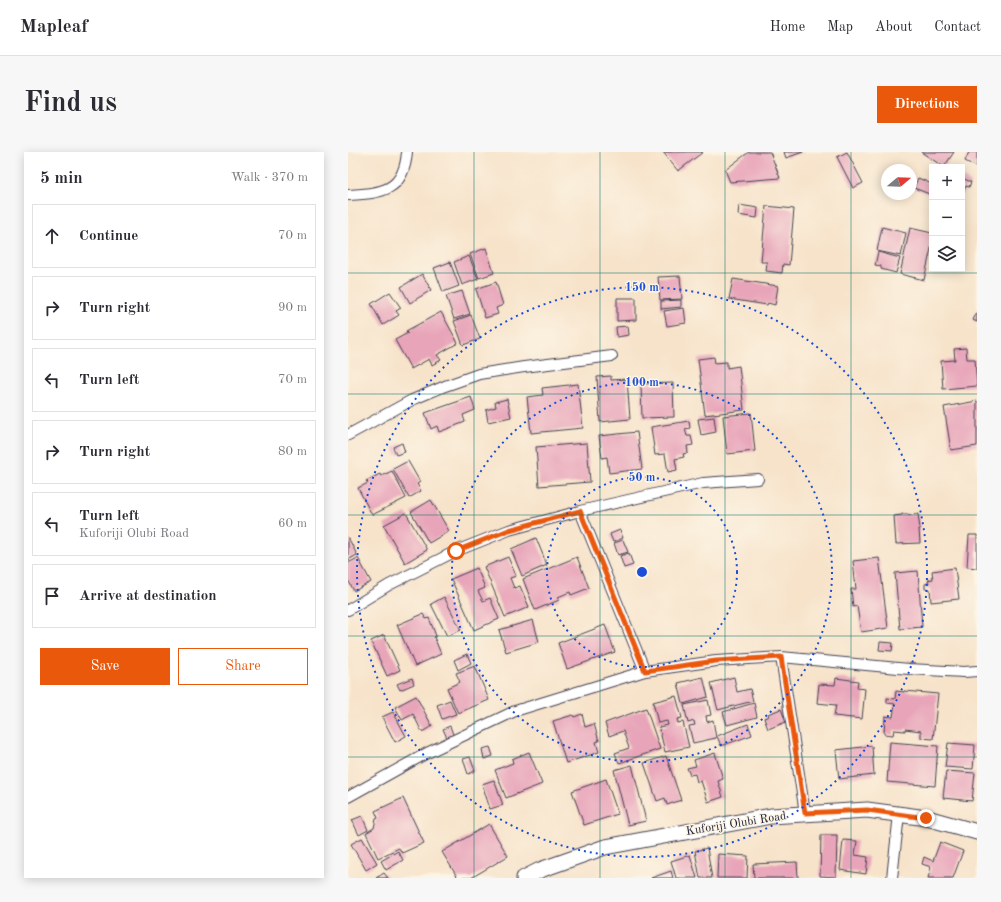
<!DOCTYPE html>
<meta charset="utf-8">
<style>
body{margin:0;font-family:"Old Standard TT",serif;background:#f7f7f7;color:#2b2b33}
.controls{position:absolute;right:12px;top:12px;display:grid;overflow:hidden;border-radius:0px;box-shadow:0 2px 10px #0003}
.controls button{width:36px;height:36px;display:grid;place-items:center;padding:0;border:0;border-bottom:1px solid #e1e1e2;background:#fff;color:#2b2b33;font:20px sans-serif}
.compass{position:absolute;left:533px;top:12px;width:36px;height:36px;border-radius:50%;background:#fff;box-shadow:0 2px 10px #0003;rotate:71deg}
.stop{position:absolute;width:12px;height:12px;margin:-9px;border:3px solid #ea580c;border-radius:50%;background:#fff}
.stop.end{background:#ea580c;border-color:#fff;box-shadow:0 1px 4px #0008}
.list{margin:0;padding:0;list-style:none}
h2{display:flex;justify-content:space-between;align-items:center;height:52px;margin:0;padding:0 16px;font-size:17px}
h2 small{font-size:13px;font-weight:400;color:#7c7c81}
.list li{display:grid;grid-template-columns:26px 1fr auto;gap:12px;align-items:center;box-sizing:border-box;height:64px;margin:0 8px 8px;padding:0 8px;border:1px solid #e1e1e2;border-radius:0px}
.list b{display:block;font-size:15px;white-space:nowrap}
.list p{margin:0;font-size:13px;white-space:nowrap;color:#7c7c81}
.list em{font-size:13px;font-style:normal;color:#7c7c81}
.actions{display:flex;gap:8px;padding:12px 16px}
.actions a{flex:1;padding:9px 0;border:1px solid #ea580c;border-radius:0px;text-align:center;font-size:14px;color:#ea580c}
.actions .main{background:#ea580c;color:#fff}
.icon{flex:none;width:22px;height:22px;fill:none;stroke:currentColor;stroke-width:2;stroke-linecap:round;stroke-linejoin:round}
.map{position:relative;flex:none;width:629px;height:726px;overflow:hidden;border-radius:0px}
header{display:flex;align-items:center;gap:24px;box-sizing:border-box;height:56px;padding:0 20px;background:#fff;border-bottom:1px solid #e1e1e2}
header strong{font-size:19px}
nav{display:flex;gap:22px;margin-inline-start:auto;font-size:14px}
.intro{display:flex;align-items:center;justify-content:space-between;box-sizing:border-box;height:96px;padding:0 24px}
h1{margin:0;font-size:28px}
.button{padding:10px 18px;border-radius:0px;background:#ea580c;color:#fff;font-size:14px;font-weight:700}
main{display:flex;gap:24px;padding:0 24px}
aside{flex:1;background:#fff;border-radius:0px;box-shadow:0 2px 10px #0003}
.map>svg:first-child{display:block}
.building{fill:#e8a5ba}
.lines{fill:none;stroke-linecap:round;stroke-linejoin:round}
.street-casing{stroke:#423f50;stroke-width:12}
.secondary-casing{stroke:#423f50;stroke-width:17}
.street{stroke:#fff;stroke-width:10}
.secondary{stroke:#fff;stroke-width:15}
.route{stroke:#ea580c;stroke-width:5}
.grid{fill:none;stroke:#0f766e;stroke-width:1;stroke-opacity:0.55}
.ring{fill:none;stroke:#1d4ed8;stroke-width:2;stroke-dasharray:2 4}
.labels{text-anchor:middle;stroke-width:3;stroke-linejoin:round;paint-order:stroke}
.street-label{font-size:12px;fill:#22223b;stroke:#fcf5e5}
.centre{fill:#1d4ed8;stroke:#fcf5e5;stroke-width:2}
.ring-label{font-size:12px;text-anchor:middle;font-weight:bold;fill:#1d4ed8;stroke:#fcf5e5;stroke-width:3;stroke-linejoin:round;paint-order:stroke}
</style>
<header>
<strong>Mapleaf</strong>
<nav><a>Home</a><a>Map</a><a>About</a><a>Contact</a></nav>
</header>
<div class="intro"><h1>Find us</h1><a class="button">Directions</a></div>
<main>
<aside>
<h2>5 min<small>Walk · 370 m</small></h2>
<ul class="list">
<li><svg class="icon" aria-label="ahead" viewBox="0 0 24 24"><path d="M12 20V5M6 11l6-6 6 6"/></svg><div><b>Continue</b></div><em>70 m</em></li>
<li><svg class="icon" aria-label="right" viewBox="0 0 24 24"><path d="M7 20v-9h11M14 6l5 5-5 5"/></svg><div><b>Turn right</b></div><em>90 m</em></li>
<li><svg class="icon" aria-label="left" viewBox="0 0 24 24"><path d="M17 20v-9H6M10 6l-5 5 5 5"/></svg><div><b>Turn left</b></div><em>70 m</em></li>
<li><svg class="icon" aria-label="right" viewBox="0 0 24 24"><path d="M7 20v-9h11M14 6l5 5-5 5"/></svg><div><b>Turn right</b></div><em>80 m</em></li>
<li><svg class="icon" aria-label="left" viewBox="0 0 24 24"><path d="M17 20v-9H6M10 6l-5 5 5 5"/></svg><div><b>Turn left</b><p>Kuforiji Olubi Road</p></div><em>60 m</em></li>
<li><svg class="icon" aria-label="arrive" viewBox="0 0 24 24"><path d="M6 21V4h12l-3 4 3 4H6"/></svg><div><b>Arrive at destination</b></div></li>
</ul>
<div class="actions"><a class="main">Save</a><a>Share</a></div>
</aside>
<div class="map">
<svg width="629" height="726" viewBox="0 0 629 726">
<rect width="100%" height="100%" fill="#fcf5e5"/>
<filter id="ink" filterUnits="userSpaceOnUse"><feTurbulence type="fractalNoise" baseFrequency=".025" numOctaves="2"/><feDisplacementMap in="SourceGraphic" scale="8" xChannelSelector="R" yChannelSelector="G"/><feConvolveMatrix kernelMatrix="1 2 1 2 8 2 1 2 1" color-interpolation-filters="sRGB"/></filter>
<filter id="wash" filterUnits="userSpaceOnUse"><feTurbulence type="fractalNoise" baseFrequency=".012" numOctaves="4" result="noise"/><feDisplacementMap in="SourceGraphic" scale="16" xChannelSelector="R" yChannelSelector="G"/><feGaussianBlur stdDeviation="0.9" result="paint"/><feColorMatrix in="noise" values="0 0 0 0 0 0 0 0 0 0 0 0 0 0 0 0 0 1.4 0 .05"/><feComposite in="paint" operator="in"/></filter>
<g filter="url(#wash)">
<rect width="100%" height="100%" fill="#f7e3ca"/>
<g id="blocks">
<path class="building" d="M 315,0 L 355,0 L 330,19 Z
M 401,0 L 422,0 L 432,26 L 382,30 L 377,18 Z
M 436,0 L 455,0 L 438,6 Z
M 499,0 L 515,31 L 505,36 L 489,5 Z
M 573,0 L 606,0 L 596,15 Z
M 621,0 L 629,0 L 629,15 L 617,9 Z
M 570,26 L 584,32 L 584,43 L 566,36 Z
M 614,26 L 623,30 L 621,35 L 618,34 L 614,43 Z
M 391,53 L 410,56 L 409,66 L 390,63 Z
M 418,54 L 446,57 L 441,113 L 435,112 L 434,121 L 418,119 L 419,110 L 413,110 Z
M 534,75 L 558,81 L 553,104 L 529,99 Z
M 562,76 L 584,81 L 584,92 L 576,128 L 552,122 Z
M 138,96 L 146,121 L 131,126 L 122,102 Z
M 530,100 L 552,106 L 548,121 L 533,117 L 533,114 L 527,113 Z
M 121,104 L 130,127 L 114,133 L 106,110 Z
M 102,110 L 111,134 L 95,140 L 86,116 Z
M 74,122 L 83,138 L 62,151 L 53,135 Z
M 332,124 L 334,147 L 312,148 L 310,125 Z
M 385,127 L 430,134 L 427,153 L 420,151 L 419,153 L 381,147 Z
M 148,130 L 155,153 L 148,156 L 150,162 L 137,166 L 128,137 Z
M 114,139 L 122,162 L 106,167 L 98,144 Z
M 42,140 L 53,156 L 48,159 L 51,163 L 35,173 L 23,152 Z
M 269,146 L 288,146 L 288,168 L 269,169 Z
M 333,148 L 333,155 L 313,157 L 313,149 Z
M 336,156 L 338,171 L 319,174 L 316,159 Z
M 93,160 L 110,191 L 89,203 L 93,208 L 84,213 L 81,207 L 63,217 L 47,188 L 60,181 L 58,179 Z
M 629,160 L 629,170 L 625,168 Z
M 123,163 L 132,187 L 115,193 L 106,169 Z
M 280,174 L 281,183 L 269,185 L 268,175 Z
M 618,196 L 619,207 L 627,207 L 629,234 L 595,237 L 593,209 L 607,208 L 606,197 Z
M 366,205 L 367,211 L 379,210 L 379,216 L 391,214 L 396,258 L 357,263 L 350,207 Z
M 263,224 L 263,228 L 279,227 L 282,267 L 252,270 L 249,225 Z
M 325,231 L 326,265 L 294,266 L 293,232 Z
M 230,232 L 235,276 L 183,281 L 179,245 L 195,243 L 194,236 Z
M 123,245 L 127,258 L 115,263 L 117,270 L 91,280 L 89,274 L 83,277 L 77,261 Z
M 159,247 L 163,265 L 140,270 L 138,258 L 148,255 L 147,250 Z
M 629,249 L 629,294 L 603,298 L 596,255 Z
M 403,261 L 407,299 L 379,302 L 375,264 Z
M 366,265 L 368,280 L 353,283 L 350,267 Z
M 341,269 L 342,276 L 337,277 L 339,284 L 343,284 L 345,293 L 339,294 L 340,301 L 335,302 L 336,305 L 327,307 L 329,318 L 320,320 L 317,302 L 307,303 L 303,275 Z
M 289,280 L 294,317 L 261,321 L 259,305 L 254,306 L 251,284 Z
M 54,291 L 57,300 L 48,303 L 45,295 Z
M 239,291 L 242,330 L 191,334 L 188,295 Z
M 60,309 L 72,330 L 69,332 L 73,339 L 61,346 L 45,317 Z
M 44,319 L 58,346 L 24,363 L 10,336 L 20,331 L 18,329 L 32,322 L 33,324 Z
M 83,348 L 101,379 L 81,391 L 63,360 Z
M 58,361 L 79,398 L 57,411 L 36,373 Z
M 554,362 L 560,362 L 560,363 L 570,362 L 572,377 L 571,377 L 572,391 L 548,392 L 546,364 L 554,363 Z
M 272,378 L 275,386 L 265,390 L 262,382 Z
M 621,383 L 629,383 L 629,416 L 619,415 Z
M 0,385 L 9,403 L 0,408 Z
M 188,386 L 199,413 L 174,424 L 163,397 Z
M 275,388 L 280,400 L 270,403 L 266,391 Z
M 281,401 L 285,413 L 276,416 L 272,404 Z
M 160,405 L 168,424 L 162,426 L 166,436 L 172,434 L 181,455 L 157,465 L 136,415 Z
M 229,405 L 241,436 L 223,443 L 222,440 L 210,445 L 211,448 L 187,458 L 175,427 Z
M 10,406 L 23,430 L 6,439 L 0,428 L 0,411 Z
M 531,406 L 540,476 L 513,480 L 509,454 L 505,455 L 503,437 L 508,437 L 505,409 Z
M 129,416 L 137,436 L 130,439 L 135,449 L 142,446 L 151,467 L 126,478 L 103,427 Z
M 607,416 L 611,447 L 583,450 L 582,437 L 577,437 L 577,432 L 581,431 L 580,428 L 585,427 L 584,419 Z
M 570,419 L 574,475 L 552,477 L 547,421 Z
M 96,445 L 113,478 L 99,484 L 83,452 Z
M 75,462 L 78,467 L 81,466 L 88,484 L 86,485 L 93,502 L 67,514 L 49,473 Z
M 185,468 L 191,490 L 158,500 L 151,478 Z
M 257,473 L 267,500 L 219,517 L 210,491 Z
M 36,483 L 52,518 L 39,524 L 23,489 Z
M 532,490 L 545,491 L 544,499 L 531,498 Z
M 119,502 L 123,511 L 110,518 L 106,508 Z
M 127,514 L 141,548 L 110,561 L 99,536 L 112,530 L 108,521 Z
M 355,525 L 360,545 L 335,552 L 330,531 Z
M 386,525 L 389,540 L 402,537 L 405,549 L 370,558 L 363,531 Z
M 64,526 L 66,532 L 52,538 L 49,532 Z
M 488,526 L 510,529 L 509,536 L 517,537 L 514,567 L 486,564 L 488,553 L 469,551 L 471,532 L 487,533 Z
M 548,539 L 556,540 L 556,539 L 590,542 L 585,587 L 573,586 L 573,579 L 557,577 L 557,579 L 546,578 L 545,583 L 536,582 L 537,564 L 545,565 L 547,552 L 539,551 L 539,546 L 547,547 Z
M 68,544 L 84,574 L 74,580 L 65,562 L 54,568 L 47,555 Z
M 328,544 L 334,566 L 329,567 L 330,571 L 335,570 L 341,595 L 317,600 L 311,575 L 320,573 L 319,569 L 310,571 L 305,550 Z
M 102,548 L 108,562 L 94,567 L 89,553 Z
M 360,548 L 363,563 L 358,564 L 359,570 L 365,568 L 368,586 L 345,591 L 341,574 L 347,573 L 346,569 L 340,571 L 336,553 Z
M 406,551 L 409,565 L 379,573 L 375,560 Z
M 298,556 L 312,597 L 271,611 L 267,601 L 281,596 L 275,579 L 261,584 L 257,571 Z
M 433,557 L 438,570 L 420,577 L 416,566 L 421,564 L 420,562 Z
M 45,560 L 58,584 L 47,590 L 34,565 Z
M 234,562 L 237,575 L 246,572 L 251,589 L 248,590 L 251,600 L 218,611 L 205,569 L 225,563 L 226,565 Z
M 400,572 L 404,583 L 373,594 L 369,584 Z
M 102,574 L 106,585 L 100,588 L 95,577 Z
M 542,590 L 590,594 L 587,634 L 539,630 Z
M 600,591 L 627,593 L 625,617 L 597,615 Z
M 524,594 L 526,623 L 491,627 L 488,598 Z
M 142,595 L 145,604 L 136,607 L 134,597 Z
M 181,600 L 194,632 L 158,646 L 147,618 L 165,611 L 164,607 Z
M 367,601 L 375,627 L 370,629 L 375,645 L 360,650 L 353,629 L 349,630 L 347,622 L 342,623 L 339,616 L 348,614 L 346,608 Z
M 318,604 L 333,648 L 319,653 L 317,646 L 309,649 L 296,611 Z
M 122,605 L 127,619 L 120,622 L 115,607 Z
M 284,613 L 298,669 L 280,673 L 266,618 Z
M 598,619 L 627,621 L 624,649 L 595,646 Z
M 258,627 L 270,662 L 236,673 L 224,639 Z
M 146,628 L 155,653 L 142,657 L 134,632 Z
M 55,646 L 76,691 L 54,701 L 51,696 L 30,706 L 18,681 L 26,676 L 28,667 L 30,666 L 27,659 Z
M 14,664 L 20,678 L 11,683 L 4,668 Z
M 141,672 L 160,704 L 123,726 L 110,726 L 94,700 Z
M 473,683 L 489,683 L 488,725 L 472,724 Z
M 14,686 L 29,711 L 18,718 L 3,692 Z
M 495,688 L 509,689 L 507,703 L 520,705 L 518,722 L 492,718 Z
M 592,690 L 615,699 L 605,726 L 580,726 L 583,715 L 574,712 L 576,705 L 585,709 Z
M 359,696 L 364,726 L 352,726 L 347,699 Z
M 50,699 L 55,708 L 38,718 L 33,709 Z
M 370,702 L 400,704 L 399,726 L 369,726 Z
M 342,703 L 349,726 L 328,726 L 323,709 Z
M 449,710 L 450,726 L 406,726 L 405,712 Z
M 323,719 L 325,726 L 303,726 Z
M 36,721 L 40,726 L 28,726 Z"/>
</g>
</g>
<g filter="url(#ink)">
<use href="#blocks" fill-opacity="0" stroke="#423f50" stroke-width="1"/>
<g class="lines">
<g class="street-casing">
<path id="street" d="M 0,43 C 33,41 56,40 59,0
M 0,283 L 64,248 L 97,234 L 131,222 L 176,215 L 264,204
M 232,359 L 297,519
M 0,458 L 41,433 L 108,399 L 161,378 L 232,359 L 355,331 L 410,327
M 433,505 L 457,661
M 0,645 L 79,601 L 167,559 L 297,519 L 368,509 L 433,505 L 561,517 L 616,520 L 629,519
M 544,726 L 551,662"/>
</g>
<g class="secondary-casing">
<path id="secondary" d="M 176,726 L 192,718 L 257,695 L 423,664 L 519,658 L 579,666 L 629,680"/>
</g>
<use href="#street" class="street"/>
<use href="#secondary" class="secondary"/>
</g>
</g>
<g class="lines" filter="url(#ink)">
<path class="route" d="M 108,399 L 161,378 L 232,359 L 297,519 L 368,509 L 433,505 L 457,661 L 519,658 L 578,666"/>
</g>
<path class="grid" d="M 126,0 L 126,726M 252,0 L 252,726M 377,0 L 377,726M 503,0 L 503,726M 0,121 L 629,121M 0,242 L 629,242M 0,363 L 629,363M 0,484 L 629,484M 0,605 L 629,605"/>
<g class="ring">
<circle cx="294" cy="420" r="95"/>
<circle cx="294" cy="420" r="190"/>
<circle cx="294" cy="420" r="285"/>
</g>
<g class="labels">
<g class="street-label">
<text transform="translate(388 671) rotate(-9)" y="4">Kuforiji Olubi Road</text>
</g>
</g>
<circle cx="294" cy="420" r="6" class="centre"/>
<g class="ring-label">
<text x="294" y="139">150 m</text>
<text x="294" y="234">100 m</text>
<text x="294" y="329">50 m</text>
</g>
</svg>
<div class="controls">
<button>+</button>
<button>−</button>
<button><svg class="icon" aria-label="layers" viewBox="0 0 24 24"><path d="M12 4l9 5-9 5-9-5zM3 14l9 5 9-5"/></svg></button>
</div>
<svg class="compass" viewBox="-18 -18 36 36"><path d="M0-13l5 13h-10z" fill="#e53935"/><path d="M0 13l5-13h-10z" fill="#7c7c81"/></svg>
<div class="stop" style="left:108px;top:399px"></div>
<div class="stop end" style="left:578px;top:666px"></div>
</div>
</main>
